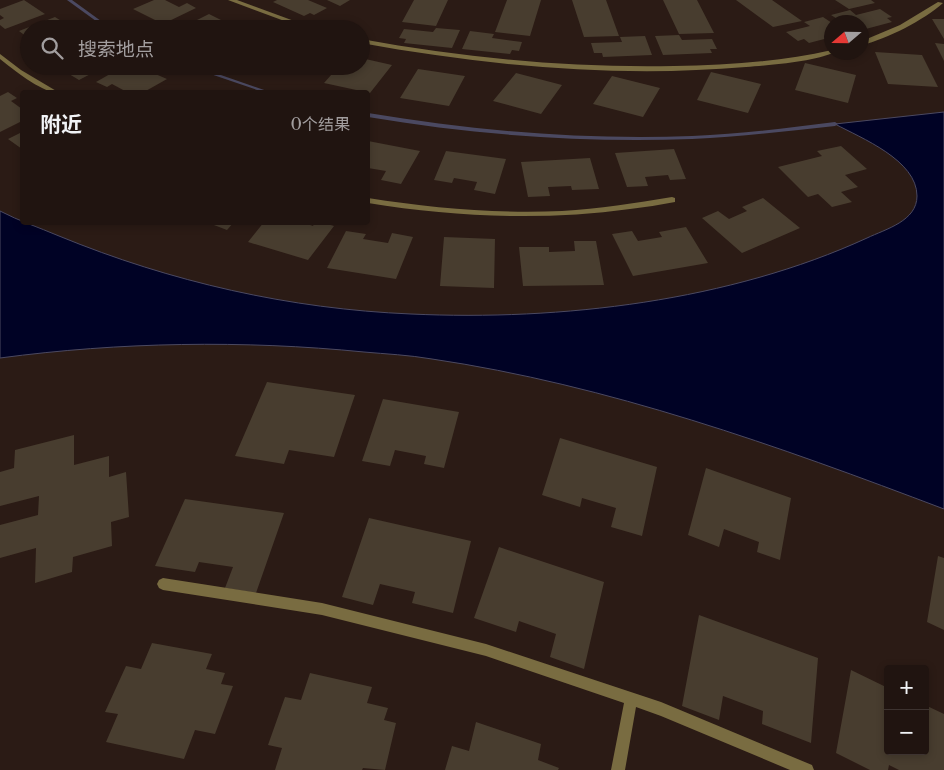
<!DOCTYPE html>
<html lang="zh">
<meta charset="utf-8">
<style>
body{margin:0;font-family:"Libre Baskerville","Noto Sans SC",serif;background:#281d19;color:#f1f3f6}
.controls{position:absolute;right:15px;bottom:15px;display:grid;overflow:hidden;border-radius:5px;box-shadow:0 2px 8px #0003}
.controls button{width:45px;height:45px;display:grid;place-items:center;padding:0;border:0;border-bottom:1px solid #3d3330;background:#201410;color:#f1f3f6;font:25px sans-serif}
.compass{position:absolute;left:824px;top:15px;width:45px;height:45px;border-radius:50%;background:#201410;box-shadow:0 2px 8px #0003;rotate:250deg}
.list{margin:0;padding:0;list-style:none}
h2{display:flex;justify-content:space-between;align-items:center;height:65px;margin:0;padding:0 20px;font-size:21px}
h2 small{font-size:16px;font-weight:400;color:#a29e9f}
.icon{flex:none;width:28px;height:28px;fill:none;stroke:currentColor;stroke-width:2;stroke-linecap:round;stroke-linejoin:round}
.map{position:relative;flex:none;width:944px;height:770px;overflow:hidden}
.search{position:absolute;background:#201410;box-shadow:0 2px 8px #0003;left:20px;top:20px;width:350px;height:55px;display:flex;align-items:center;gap:12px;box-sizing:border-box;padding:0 18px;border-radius:28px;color:#a29e9f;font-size:19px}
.panel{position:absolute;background:#201410;box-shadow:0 2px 8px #0003;left:20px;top:90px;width:350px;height:135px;border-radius:5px}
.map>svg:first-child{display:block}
.water{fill:#000225;stroke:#4b4961}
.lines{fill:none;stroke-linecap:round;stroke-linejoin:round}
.stream{fill:#4b4961;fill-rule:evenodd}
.building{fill:#483d2f}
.lane{fill:#796c41;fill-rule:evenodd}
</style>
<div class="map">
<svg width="944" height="770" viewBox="0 0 944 770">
<rect width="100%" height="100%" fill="#2b1b15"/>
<path class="water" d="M 944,112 L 944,509 C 778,446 608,385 432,359 C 409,355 386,354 364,352 C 243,340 120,342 0,358 L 0,211 C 19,221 38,227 59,236 C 171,282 290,309 411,314 C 561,321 730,301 867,238 C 886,229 917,221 917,196 C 917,160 861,138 835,124 Z"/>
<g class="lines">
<path class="stream" d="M 67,0 L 72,0 L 112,29 L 107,29 Z
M 187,66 L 195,66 L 270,92 L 263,92 Z
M 368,113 C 475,131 583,140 692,136 C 740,134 787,128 835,122 L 838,124 L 835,126 C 787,131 740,137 692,139 C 583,143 475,135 368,117 Z"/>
</g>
<path class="building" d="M 24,0 L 45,14 L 5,29 L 0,25 L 0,20 L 4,18 L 0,15 L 0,9 Z
M 154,0 L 165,0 L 179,7 L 187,3 L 196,8 L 163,24 L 133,9 Z
M 277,0 L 308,0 L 327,8 L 314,15 L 310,13 L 304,16 L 273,2 Z
M 327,0 L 350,0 L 340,6 Z
M 414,0 L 448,0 L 436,26 L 402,22 Z
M 507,0 L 541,0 L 530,36 L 495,32 Z
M 572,0 L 606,0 L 619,36 L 584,37 Z
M 663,0 L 697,0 L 714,33 L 679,34 Z
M 736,0 L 772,0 L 802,21 L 773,27 Z
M 835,0 L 871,0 L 875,3 L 849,9 Z
M 880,9 L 892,17 L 887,18 L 892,22 L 862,30 L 862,22 L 842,22 L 831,15 L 850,10 L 856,15 Z
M 209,14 L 239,29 L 179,29 Z
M 55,17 L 74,29 L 29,29 L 29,36 L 27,37 L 19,31 Z
M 823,17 L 832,23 L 832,37 L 809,43 L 804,39 L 798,41 L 786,32 L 810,26 L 804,22 Z
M 932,19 L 944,19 L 944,39 Z
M 436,28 L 460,30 L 452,48 L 404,43 L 406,39 L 399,38 L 404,29 L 433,32 Z
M 470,31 L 494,34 L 492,38 L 522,42 L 519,51 L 512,50 L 510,54 L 462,49 Z
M 679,35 L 682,40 L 712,39 L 717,49 L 710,49 L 712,53 L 663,55 L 655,36 Z
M 645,36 L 652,55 L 603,57 L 602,53 L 594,53 L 591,43 L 622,42 L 620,37 Z
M 935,43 L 944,44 L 944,61 Z
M 875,52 L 922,55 L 938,87 L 888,84 Z
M 361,58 L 392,65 L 370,93 L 324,83 L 339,66 L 361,66 Z
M 805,63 L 856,75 L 848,103 L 795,90 Z
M 74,66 L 106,66 L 79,80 L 69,74 L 79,69 Z
M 124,66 L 137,66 L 167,79 L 144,92 L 122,92 L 125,91 L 112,84 L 107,87 L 96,82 Z
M 418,69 L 465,76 L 449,106 L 400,98 Z
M 711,72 L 761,84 L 748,113 L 697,100 Z
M 516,73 L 562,85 L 541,114 L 493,101 Z
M 612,76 L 660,88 L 643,117 L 593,104 Z
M 8,92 L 17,98 L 11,101 L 22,109 L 22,121 L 0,132 L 0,96 Z
M 22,132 L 22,149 L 8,139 Z
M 368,141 L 420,151 L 401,184 L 381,180 L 386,171 L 368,168 Z
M 841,146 L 867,169 L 845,175 L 858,187 L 841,192 L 852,202 L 832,207 L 818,194 L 808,197 L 778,167 L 822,156 L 817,151 Z
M 674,149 L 686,179 L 670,180 L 668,175 L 645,177 L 648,186 L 627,187 L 615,153 Z
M 446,151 L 506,159 L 495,194 L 474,190 L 477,182 L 454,178 L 452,183 L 434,180 Z
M 590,158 L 599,189 L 572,190 L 571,186 L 548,187 L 550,196 L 528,197 L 521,162 Z
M 763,198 L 800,228 L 742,253 L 702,218 L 718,211 L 729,219 L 747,211 L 742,207 Z
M 206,222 L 234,222 L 227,230 Z
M 264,222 L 302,222 L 313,226 L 315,222 L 321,222 L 334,226 L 308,260 L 248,242 Z
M 686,227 L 708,263 L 633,276 L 612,234 L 632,231 L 638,241 L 662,237 L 659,232 Z
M 346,231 L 366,234 L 363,239 L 388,243 L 392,233 L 413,237 L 396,279 L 327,268 Z
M 444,237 L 495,239 L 494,288 L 440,286 Z
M 574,241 L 596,241 L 604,285 L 523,286 L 519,247 L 549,247 L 549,252 L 575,251 Z
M 267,382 L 355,395 L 334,457 L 289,450 L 284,464 L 235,456 Z
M 383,399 L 459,412 L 444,468 L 424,464 L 426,456 L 395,450 L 390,466 L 362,461 Z
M 74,435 L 74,465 L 109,456 L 109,477 L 126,472 L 129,517 L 111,522 L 112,546 L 73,557 L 72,572 L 35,583 L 36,548 L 0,558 L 0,525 L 38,515 L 39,496 L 0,506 L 0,472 L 14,468 L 15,450 Z
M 560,438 L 657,467 L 642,536 L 611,527 L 616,508 L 582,498 L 580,507 L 542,495 Z
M 706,468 L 791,498 L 780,560 L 757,552 L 759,542 L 724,529 L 719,547 L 688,535 Z
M 185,499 L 284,513 L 256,593 L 225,588 L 233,567 L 199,562 L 195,572 L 155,566 Z
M 369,518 L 471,541 L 453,613 L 412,603 L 415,592 L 380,584 L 373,605 L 342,597 Z
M 499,547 L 604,582 L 584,669 L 550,657 L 556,634 L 519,621 L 516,632 L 474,618 Z
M 938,556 L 944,558 L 944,630 L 927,622 Z
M 699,615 L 818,658 L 811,743 L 762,724 L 763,711 L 723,696 L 719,720 L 682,706 Z
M 152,643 L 212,654 L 206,669 L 225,673 L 221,684 L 233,686 L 215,734 L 195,730 L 184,759 L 106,742 L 118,714 L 105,712 L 126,666 L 141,669 Z
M 851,670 L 888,688 L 888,751 L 925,751 L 925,705 L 944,714 L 944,770 L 899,770 L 889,765 L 888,770 L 870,770 L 836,753 Z
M 310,673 L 372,687 L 367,703 L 388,708 L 384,720 L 396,723 L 385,770 L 363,768 L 362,770 L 275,770 L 282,748 L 268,745 L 285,697 L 301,700 Z
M 476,722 L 541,744 L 538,760 L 559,768 L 558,770 L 445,770 L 452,746 L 469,751 Z"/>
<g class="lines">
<path class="lane" d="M 228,0 L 237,0 L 316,29 L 306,29 Z
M 938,2 L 943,3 C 924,20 887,39 862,45 L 862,41 L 900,25 Z
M 361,39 C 465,58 568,68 674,66 C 727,65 779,62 832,50 L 832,52 L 835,52 C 814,62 770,65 746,67 C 617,78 488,66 361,43 Z
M 0,54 L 21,70 L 58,92 C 43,94 13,69 0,59 Z
M 672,197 L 675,198 L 675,202 C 660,205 645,207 630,209 C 542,221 454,217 368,203 L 368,198 C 432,208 497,214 562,211 C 599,209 635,203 672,197 Z
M 163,578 L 322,603 L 486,644 L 661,702 L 812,765 L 814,770 L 790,770 L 661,716 L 636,707 L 625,770 L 611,770 L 624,703 L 486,656 L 322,615 L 163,590 L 159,588 L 157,584 L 159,580 Z"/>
</g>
</svg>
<div class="controls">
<button>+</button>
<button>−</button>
</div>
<svg class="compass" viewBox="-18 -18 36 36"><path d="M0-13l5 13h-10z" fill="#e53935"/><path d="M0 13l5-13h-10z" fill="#a29e9f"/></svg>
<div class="search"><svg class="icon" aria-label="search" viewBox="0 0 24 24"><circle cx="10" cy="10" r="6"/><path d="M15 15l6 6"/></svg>搜索地点</div>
<section class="panel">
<h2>附近<small>0个结果</small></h2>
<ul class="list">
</ul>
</section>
</div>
